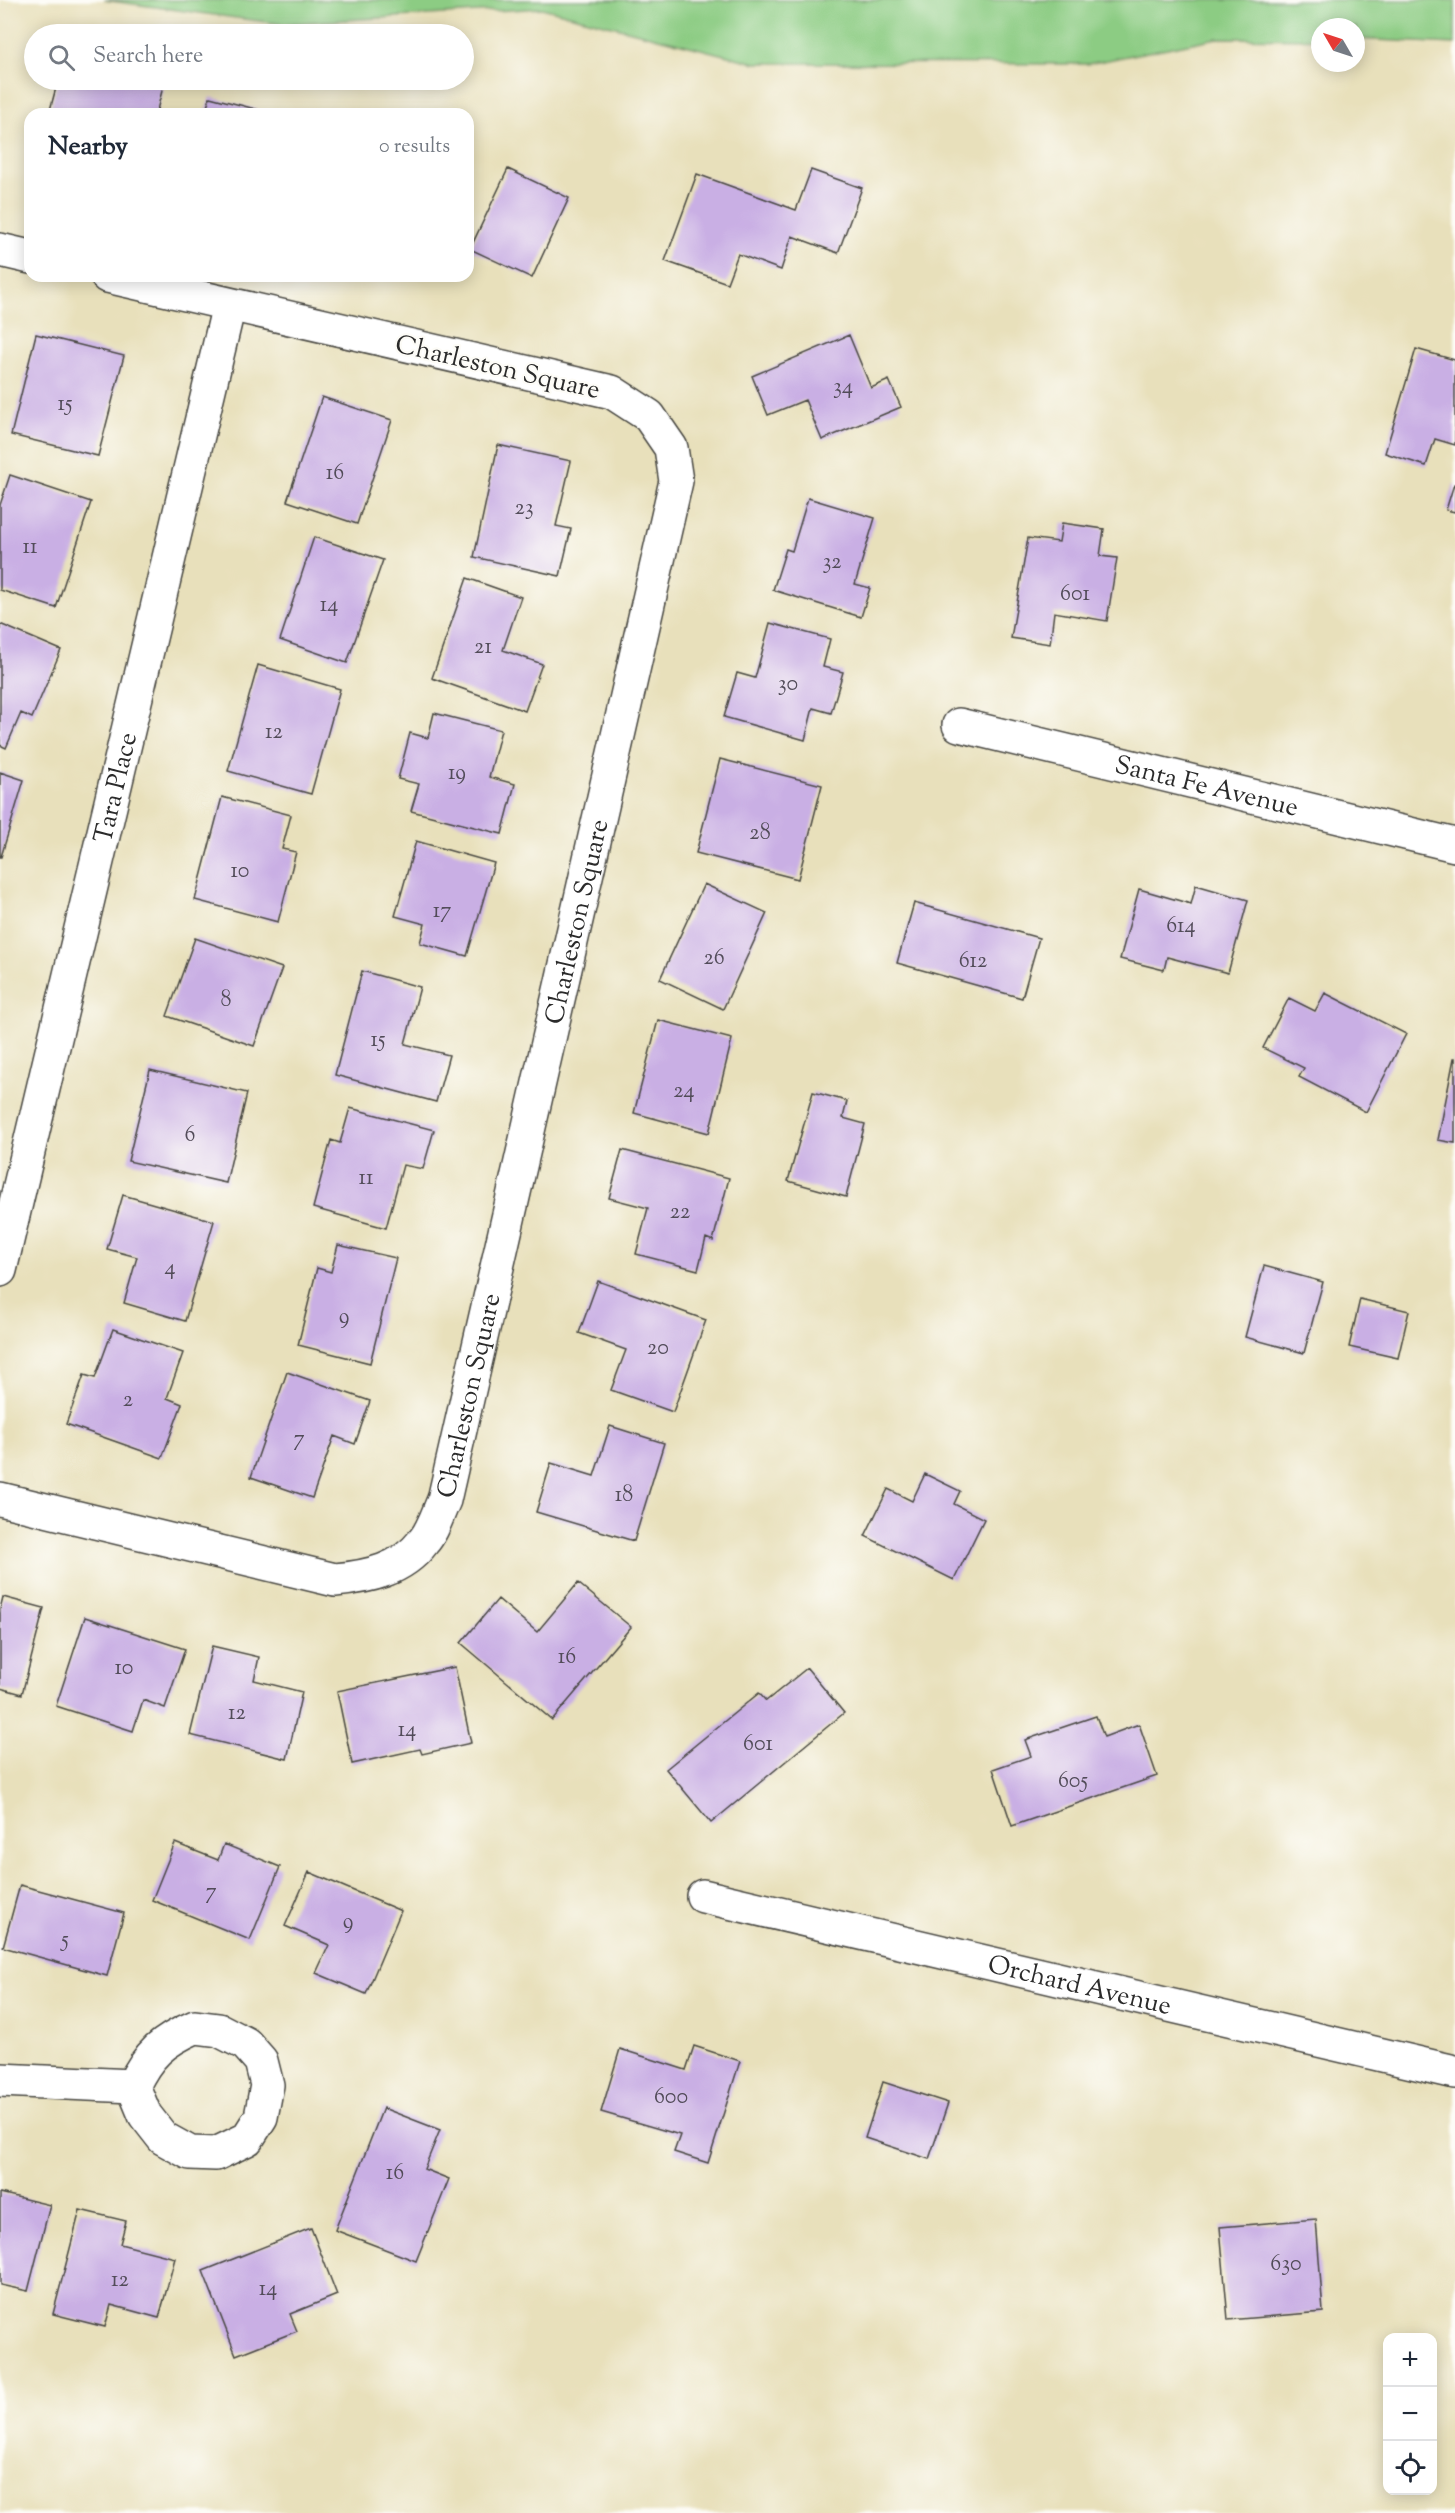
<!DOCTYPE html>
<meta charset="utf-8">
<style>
body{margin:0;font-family:"Sorts Mill Goudy",serif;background:#f6f6f7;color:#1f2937}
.controls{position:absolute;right:18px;bottom:18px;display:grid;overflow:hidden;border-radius:12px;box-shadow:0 3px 15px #0003}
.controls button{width:54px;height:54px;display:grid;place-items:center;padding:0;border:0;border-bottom:2px solid #e0e1e3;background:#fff;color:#1f2937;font:30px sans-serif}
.compass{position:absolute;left:1311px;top:18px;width:54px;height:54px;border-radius:50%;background:#fff;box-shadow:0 3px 15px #0003;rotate:309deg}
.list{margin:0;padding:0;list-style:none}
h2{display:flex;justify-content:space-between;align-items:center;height:78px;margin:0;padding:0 24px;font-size:26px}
h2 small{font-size:20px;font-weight:400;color:#747a83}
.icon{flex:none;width:33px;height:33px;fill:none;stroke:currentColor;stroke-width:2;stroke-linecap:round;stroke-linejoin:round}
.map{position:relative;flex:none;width:1455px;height:2513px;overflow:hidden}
.search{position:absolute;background:#fff;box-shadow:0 3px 15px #0003;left:24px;top:24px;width:450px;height:66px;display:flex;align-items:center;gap:15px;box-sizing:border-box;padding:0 21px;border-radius:33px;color:#747a83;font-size:22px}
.panel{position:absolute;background:#fff;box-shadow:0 3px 15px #0003;left:24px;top:108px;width:450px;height:174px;border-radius:18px}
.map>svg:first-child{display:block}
.green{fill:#8ccc83;stroke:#5c7c57;stroke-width:1.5}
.building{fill:#c9afe4}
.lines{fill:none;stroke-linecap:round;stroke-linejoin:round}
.minor-casing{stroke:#474641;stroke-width:36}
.minor{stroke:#fff;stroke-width:33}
.labels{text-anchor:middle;stroke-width:4.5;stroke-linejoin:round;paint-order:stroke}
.number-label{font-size:22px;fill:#524c59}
.street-label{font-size:26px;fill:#2b2b2b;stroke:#fdfcf7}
</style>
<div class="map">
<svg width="1455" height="2513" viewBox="0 0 1455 2513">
<rect width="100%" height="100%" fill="#fdfcf7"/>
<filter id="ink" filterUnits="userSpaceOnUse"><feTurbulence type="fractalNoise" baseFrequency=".0167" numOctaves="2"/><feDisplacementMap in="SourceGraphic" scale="12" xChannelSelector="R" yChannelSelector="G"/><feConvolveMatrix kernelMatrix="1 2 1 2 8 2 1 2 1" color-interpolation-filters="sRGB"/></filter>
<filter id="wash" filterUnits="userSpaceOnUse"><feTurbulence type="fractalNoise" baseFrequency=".008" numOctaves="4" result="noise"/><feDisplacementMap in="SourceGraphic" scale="24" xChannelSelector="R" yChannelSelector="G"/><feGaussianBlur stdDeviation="1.35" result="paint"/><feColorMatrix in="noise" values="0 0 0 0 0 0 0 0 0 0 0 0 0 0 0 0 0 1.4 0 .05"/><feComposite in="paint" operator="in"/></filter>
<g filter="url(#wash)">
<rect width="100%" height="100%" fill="#e8e0bb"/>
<path class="green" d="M 104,0 L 1455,0 L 1455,44 L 1356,39 L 1356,27 L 1320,27 L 1320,39 L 1217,38 L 1088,64 L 755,63 L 542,8 L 281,24 Z"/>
<g id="blocks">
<path class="building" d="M 58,80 L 135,80 L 163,87 L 156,114 L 49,114 Z
M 210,97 L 271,113 L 271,114 L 205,114 Z
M 508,169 L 569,198 L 532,278 L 470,249 Z
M 811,170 L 862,188 L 838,253 L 792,236 L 781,270 L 738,254 L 727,283 L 665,261 L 697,174 L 796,210 Z
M 36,334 L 124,356 L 98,456 L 11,435 Z
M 849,335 L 871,388 L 889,380 L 901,407 L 822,440 L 805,400 L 768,415 L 752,376 Z
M 1416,349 L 1455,360 L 1455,445 L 1435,439 L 1426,466 L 1385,453 Z
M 322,397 L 392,420 L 357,524 L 287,501 Z
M 498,445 L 571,461 L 556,526 L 571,529 L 560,576 L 474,557 Z
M 10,475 L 91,502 L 56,608 L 0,590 L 0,505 Z
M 1454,484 L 1455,484 L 1455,512 L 1446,510 Z
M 808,498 L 875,518 L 855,584 L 870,588 L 861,617 L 773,590 L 786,549 L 792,551 Z
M 1062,523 L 1104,529 L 1100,556 L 1117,558 L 1107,621 L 1054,612 L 1050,644 L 1011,638 L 1028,538 L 1059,542 Z
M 314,537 L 383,560 L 347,663 L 280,640 Z
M 467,578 L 521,597 L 503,650 L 542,664 L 525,711 L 432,678 Z
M 770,623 L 830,639 L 823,667 L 843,672 L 831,713 L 813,708 L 805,740 L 724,717 L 737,673 L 755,678 Z
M 0,624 L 61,650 L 32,718 L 21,713 L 6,748 L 0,745 Z
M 258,665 L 340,689 L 311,794 L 228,771 Z
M 434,713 L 501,730 L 489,777 L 515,784 L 502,834 L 411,811 L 419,784 L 398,779 L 410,733 L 428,738 Z
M 720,759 L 822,785 L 798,879 L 696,853 Z
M 0,772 L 24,780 L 1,857 L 0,857 Z
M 222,797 L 291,815 L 282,849 L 296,852 L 278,922 L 195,900 Z
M 416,841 L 494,863 L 467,956 L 420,943 L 425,924 L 395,916 Z
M 704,884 L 767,913 L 723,1009 L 660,979 Z
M 1196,885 L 1248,900 L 1228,973 L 1167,957 L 1164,970 L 1120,959 L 1139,889 L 1191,904 Z
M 914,903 L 1039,938 L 1022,998 L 897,963 Z
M 195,938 L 282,968 L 254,1046 L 167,1016 Z
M 362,971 L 420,987 L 405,1044 L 449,1055 L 436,1102 L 335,1075 Z
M 1325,993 L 1406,1034 L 1366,1112 L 1299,1077 L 1304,1068 L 1263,1048 L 1289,998 L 1315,1011 Z
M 658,1020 L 732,1039 L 709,1133 L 634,1113 Z
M 1454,1058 L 1455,1058 L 1455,1143 L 1438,1140 Z
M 150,1070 L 247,1093 L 226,1183 L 128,1161 Z
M 813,1092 L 847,1101 L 843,1118 L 865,1124 L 846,1197 L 788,1181 Z
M 350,1108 L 434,1130 L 423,1169 L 403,1165 L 386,1228 L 313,1208 L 331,1140 L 340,1143 Z
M 622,1150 L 729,1178 L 713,1241 L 706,1238 L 698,1270 L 636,1254 L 648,1208 L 609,1198 Z
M 123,1195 L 214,1221 L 185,1321 L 124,1303 L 137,1257 L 107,1249 Z
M 338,1245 L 396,1258 L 370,1363 L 298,1345 L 317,1268 L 331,1272 Z
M 1264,1266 L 1323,1282 L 1304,1353 L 1245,1337 Z
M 598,1281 L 706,1320 L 673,1412 L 611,1390 L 626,1350 L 579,1333 Z
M 1360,1299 L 1409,1311 L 1398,1358 L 1349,1347 Z
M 113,1329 L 183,1353 L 167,1398 L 182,1404 L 162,1458 L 66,1424 L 84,1375 L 95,1378 Z
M 287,1372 L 370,1401 L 355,1444 L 334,1436 L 312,1498 L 251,1477 Z
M 610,1426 L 664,1443 L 634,1541 L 536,1512 L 551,1463 L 594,1476 Z
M 925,1474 L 960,1491 L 954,1504 L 984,1519 L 954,1580 L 865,1536 L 888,1489 L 912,1501 Z
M 578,1583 L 631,1627 L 552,1720 L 461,1643 L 498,1599 L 537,1632 Z
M 3,1597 L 44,1608 L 22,1694 L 0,1688 L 0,1609 Z
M 85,1617 L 185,1649 L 165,1708 L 143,1700 L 133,1731 L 56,1706 Z
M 212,1646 L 259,1657 L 254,1680 L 302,1692 L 287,1759 L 190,1735 Z
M 455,1667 L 471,1743 L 422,1754 L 420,1749 L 352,1764 L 337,1691 Z
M 807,1668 L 844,1713 L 711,1823 L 666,1769 L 759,1693 L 766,1701 Z
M 1096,1716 L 1104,1737 L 1139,1724 L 1157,1776 L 1012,1826 L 993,1769 L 1031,1756 L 1025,1740 Z
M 175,1843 L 218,1860 L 224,1844 L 280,1867 L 250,1940 L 152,1900 Z
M 309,1872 L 401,1911 L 366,1994 L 316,1973 L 329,1945 L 285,1926 Z
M 20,1885 L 124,1913 L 107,1976 L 3,1947 Z
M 694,2046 L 740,2061 L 708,2163 L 674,2152 L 680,2135 L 601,2112 L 620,2049 L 686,2070 Z
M 883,2082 L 948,2103 L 929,2159 L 865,2138 Z
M 383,2108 L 440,2130 L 424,2169 L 449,2179 L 416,2261 L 335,2230 Z
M 0,2193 L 50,2205 L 28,2291 L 0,2285 Z
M 80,2210 L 126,2221 L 120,2244 L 175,2258 L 159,2318 L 111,2305 L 105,2327 L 53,2314 Z
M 1316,2219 L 1323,2312 L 1228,2320 L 1220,2227 Z
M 311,2228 L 337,2295 L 290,2314 L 297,2331 L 236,2355 L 203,2271 Z"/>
</g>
</g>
<g filter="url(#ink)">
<use href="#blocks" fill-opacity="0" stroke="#474641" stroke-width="1.5"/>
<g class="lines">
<g class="minor-casing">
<g id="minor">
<path d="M 0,250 L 30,257"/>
<path id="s1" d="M 959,725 L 1455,845"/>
<path id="s2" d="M 0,1270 L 229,305"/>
<path id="s3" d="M 0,1499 L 335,1580 C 368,1577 402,1570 423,1542 C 433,1531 438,1513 444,1500 L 676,481 L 671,448 L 649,416 L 612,392 L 107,276"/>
<path id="s4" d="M 703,1896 L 1455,2072"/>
<path d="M 195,2027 L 219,2030 L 246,2044 L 261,2061 L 267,2085 L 261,2117 L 247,2139 L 216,2154 L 190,2153 L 163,2138 L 145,2115 L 133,2086 C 148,2054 163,2041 195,2027 Z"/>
<path d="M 0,2080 L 133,2086"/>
</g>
</g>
<use href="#minor" class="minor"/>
</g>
</g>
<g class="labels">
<g class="number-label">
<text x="843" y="393">34</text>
<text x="65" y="410">15</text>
<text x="335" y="479">16</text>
<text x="524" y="514">23</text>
<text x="30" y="553">11</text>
<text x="832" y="568">32</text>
<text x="1075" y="600">601</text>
<text x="329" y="611">14</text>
<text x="483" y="653">21</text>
<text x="788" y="690">30</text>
<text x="274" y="738">12</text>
<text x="457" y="779">19</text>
<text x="760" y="839">28</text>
<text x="240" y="877">10</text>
<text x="442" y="917">17</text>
<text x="1181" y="932">614</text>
<text x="714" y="964">26</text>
<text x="973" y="967">612</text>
<text x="226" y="1006">8</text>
<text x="378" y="1046">15</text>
<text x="684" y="1097">24</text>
<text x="190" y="1141">6</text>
<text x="366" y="1184">11</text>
<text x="680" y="1218">22</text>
<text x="170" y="1274">4</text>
<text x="344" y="1323">9</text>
<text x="658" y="1354">20</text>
<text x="128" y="1406">2</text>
<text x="299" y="1445">7</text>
<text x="624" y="1501">18</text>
<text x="567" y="1663">16</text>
<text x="124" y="1674">10</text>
<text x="237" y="1719">12</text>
<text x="407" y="1736">14</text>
<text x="758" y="1750">601</text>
<text x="1073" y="1787">605</text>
<text x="211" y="1898">7</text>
<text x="348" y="1928">9</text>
<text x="65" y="1946">5</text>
<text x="671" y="2103">600</text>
<text x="395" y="2179">16</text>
<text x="1286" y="2270">630</text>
<text x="120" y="2286">12</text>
<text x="268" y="2295">14</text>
</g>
<g class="street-label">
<text transform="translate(498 366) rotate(13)" y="9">Charleston Square</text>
<text dy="9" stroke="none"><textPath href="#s1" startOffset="255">Santa Fe Avenue</textPath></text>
<text dy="9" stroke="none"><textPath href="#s2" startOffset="496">Tara Place</textPath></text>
<text dy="9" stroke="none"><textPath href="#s3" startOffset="1084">Charleston Square</textPath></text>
<text dy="9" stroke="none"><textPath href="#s3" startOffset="598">Charleston Square</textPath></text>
<text dy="9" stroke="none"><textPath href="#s4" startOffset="387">Orchard Avenue</textPath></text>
</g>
</g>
</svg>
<div class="controls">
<button>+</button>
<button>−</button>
<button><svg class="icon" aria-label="locate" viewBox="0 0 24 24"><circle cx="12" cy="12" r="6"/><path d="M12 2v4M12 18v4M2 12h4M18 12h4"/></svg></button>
</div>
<svg class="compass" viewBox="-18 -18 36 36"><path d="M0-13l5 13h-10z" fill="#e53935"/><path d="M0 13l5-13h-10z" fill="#747a83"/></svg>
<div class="search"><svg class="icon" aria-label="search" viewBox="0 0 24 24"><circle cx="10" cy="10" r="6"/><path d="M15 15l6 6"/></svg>Search here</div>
<section class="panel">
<h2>Nearby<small>0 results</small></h2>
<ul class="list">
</ul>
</section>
</div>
